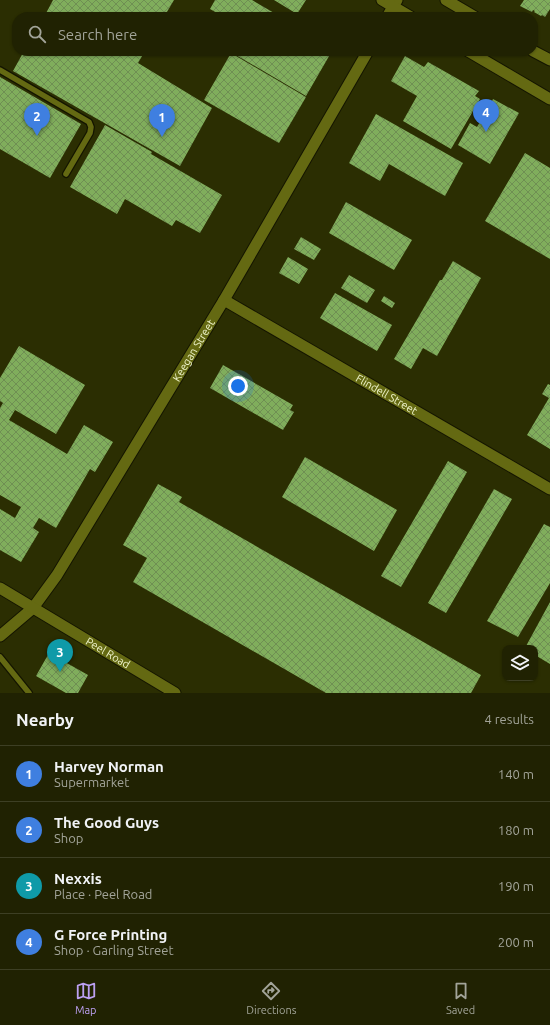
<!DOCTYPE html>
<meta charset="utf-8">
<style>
body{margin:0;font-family:Ubuntu,sans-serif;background:#282a0c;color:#f1f3f6}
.controls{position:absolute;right:12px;bottom:12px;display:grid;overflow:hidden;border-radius:8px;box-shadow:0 1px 3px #0004}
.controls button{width:36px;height:36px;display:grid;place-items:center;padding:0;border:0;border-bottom:1px solid #3d3f24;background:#202202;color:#f1f3f6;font:20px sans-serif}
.you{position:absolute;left:238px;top:386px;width:14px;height:14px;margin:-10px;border:3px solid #fff;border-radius:50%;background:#1a73e8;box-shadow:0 0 0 6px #1a73e833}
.badge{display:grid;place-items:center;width:26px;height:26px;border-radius:50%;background:#bca0f2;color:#fff;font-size:13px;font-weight:700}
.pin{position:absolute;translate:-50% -33px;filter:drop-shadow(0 1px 2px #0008)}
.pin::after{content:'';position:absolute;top:21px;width:14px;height:12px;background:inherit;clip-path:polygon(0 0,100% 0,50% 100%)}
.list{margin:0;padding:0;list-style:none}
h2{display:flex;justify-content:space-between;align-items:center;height:52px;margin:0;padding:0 16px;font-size:17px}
h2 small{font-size:13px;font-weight:400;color:#a2a499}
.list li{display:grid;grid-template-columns:26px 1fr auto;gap:12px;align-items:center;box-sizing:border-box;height:56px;padding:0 16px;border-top:1px solid #3d3f24}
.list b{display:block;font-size:15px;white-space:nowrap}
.list p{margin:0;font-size:13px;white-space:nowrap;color:#a2a499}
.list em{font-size:13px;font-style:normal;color:#a2a499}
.icon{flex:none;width:22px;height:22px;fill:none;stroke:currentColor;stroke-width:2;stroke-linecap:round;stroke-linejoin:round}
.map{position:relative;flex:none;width:550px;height:693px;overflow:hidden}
.search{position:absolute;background:#202202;box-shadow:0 1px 3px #0004;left:12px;right:12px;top:12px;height:44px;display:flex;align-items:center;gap:10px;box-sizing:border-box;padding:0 14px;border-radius:16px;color:#a2a499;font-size:15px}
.sheet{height:276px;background:#202202}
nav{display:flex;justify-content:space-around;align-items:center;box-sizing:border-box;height:56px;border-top:1px solid #3d3f24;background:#202202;font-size:11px;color:#a2a499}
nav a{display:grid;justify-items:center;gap:2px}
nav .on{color:#bca0f2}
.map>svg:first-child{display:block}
.building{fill:url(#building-cross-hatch)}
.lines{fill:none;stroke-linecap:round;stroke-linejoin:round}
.service-casing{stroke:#141500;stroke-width:8}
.minor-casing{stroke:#141500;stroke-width:13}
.tertiary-casing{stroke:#141500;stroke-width:13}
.service{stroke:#646912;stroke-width:5.5}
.minor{stroke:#646912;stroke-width:11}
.tertiary{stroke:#646912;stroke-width:11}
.labels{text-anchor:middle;stroke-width:4;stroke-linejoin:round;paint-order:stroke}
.street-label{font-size:11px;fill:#eff4cc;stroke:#141500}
</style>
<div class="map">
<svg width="550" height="693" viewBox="0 0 550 693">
<defs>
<pattern id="building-cross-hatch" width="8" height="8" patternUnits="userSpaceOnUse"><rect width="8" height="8" fill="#80ad5c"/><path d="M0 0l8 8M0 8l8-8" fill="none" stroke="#6f8f53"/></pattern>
</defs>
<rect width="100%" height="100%" fill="#2b2e02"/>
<path class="building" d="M 53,0 L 174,0 L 164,17 L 44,17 Z
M 215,0 L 252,0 L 281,17 L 224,17 L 210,9 Z
M 274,0 L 306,0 L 297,14 Z
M 524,0 L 550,0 L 550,9 L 545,17 L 542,15 L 541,16 L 534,12 L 535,11 L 533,10 L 532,12 L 520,6 Z
M 24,51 L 145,51 L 138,63 L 212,108 L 180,166 L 13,71 Z
M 229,51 L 332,51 L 306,96 Z
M 231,53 L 306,97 L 279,143 L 204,100 Z
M 405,56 L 424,67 L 428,62 L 479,91 L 475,96 L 480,99 L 451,149 L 403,121 L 417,96 L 391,81 Z
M 0,77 L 81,124 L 50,178 L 0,149 Z
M 493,99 L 519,113 L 490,164 L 458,145 L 470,123 L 477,127 Z
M 376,114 L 463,163 L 445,196 L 389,164 L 380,181 L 349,163 Z
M 105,125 L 152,152 L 151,154 L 222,195 L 200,233 L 176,220 L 172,226 L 125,199 L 117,214 L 70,187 Z
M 525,153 L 550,168 L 550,259 L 485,221 Z
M 346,202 L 412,240 L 394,270 L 329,233 Z
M 301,237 L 321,249 L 314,260 L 294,249 Z
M 288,257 L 308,269 L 299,284 L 279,273 Z
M 453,261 L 481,278 L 437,356 L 423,348 L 411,369 L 394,359 L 440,280 L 442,280 Z
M 349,275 L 375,290 L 367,303 L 341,288 Z
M 335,293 L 392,325 L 377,351 L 320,318 Z
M 384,296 L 395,303 L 392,308 L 381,301 Z
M 19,346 L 85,385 L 56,434 L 15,410 L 9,420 L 67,454 L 84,425 L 113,442 L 95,472 L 90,469 L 56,528 L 39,518 L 33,528 L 39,532 L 21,562 L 0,550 L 0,509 L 15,518 L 21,507 L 0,495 L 0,408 L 3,403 L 0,401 L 0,378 Z
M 223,365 L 293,405 L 290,410 L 294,412 L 283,430 L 210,388 Z
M 548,384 L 550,385 L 550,449 L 527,435 L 549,398 L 542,394 Z
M 305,457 L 397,510 L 374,551 L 282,497 Z
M 448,461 L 467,472 L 401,587 L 381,576 Z
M 158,484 L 182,497 L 179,502 L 481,675 L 471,693 L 326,693 L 133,582 L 147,558 L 123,545 Z
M 494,489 L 512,499 L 446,613 L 428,603 Z
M 544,524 L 550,527 L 550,583 L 518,637 L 487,621 Z
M 550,602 L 550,664 L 535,655 L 535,648 L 525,648 Z
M 49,653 L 88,675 L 78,693 L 66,693 L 36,676 Z"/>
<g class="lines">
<g class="service-casing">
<path id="service" d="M 0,70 L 89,122 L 91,127 L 90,133 L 66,174
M 0,657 L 29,693"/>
</g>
<g class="minor-casing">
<g id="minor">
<path d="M 387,17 L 397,0"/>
<path id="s1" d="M 224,300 L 550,489"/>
<path id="s2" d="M 0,636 L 33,608 L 57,575 L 224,300 L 368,51"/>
</g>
</g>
<g class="tertiary-casing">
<g id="tertiary">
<path d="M 382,0 L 411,17"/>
<path d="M 446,0 L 475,17"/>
<path d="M 468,51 L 550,99"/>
<path d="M 533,51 L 550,60"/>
<path id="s3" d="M 0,588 L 175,693"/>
</g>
</g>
<use href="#service" class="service"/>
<use href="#minor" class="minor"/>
<use href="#tertiary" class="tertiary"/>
</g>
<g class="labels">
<g class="street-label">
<text dy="4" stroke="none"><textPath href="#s2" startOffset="347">Keegan Street</textPath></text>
<text dy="4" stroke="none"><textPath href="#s1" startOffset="188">Flindell Street</textPath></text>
<text dy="4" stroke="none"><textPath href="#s3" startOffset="126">Peel Road</textPath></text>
</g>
</g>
</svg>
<div class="controls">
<button><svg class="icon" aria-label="layers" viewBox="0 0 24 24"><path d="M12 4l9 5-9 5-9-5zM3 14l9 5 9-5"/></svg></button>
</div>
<div class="you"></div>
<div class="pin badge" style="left:162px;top:137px;background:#3f7fe0">1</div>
<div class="pin badge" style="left:37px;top:136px;background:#3f7fe0">2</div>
<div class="pin badge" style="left:60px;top:672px;background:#0f9aa8">3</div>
<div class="pin badge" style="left:486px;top:132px;background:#3f7fe0">4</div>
<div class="search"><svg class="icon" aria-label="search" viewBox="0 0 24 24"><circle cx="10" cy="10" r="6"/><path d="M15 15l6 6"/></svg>Search here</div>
</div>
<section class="sheet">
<h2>Nearby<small>4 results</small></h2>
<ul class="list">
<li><span class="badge" style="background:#3f7fe0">1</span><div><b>Harvey Norman</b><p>Supermarket</p></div><em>140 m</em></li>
<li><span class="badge" style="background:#3f7fe0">2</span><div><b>The Good Guys</b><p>Shop</p></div><em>180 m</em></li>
<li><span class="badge" style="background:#0f9aa8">3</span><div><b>Nexxis</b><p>Place · Peel Road</p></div><em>190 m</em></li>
<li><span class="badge" style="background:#3f7fe0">4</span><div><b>G Force Printing</b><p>Shop · Garling Street</p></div><em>200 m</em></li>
</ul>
</section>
<nav>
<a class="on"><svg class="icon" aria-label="map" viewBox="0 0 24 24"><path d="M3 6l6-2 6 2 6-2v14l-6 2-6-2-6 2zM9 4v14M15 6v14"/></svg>Map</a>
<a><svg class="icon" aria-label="directions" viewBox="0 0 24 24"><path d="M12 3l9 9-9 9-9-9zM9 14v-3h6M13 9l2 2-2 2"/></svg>Directions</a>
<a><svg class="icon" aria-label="saved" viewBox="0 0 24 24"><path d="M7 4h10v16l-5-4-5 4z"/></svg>Saved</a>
</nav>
